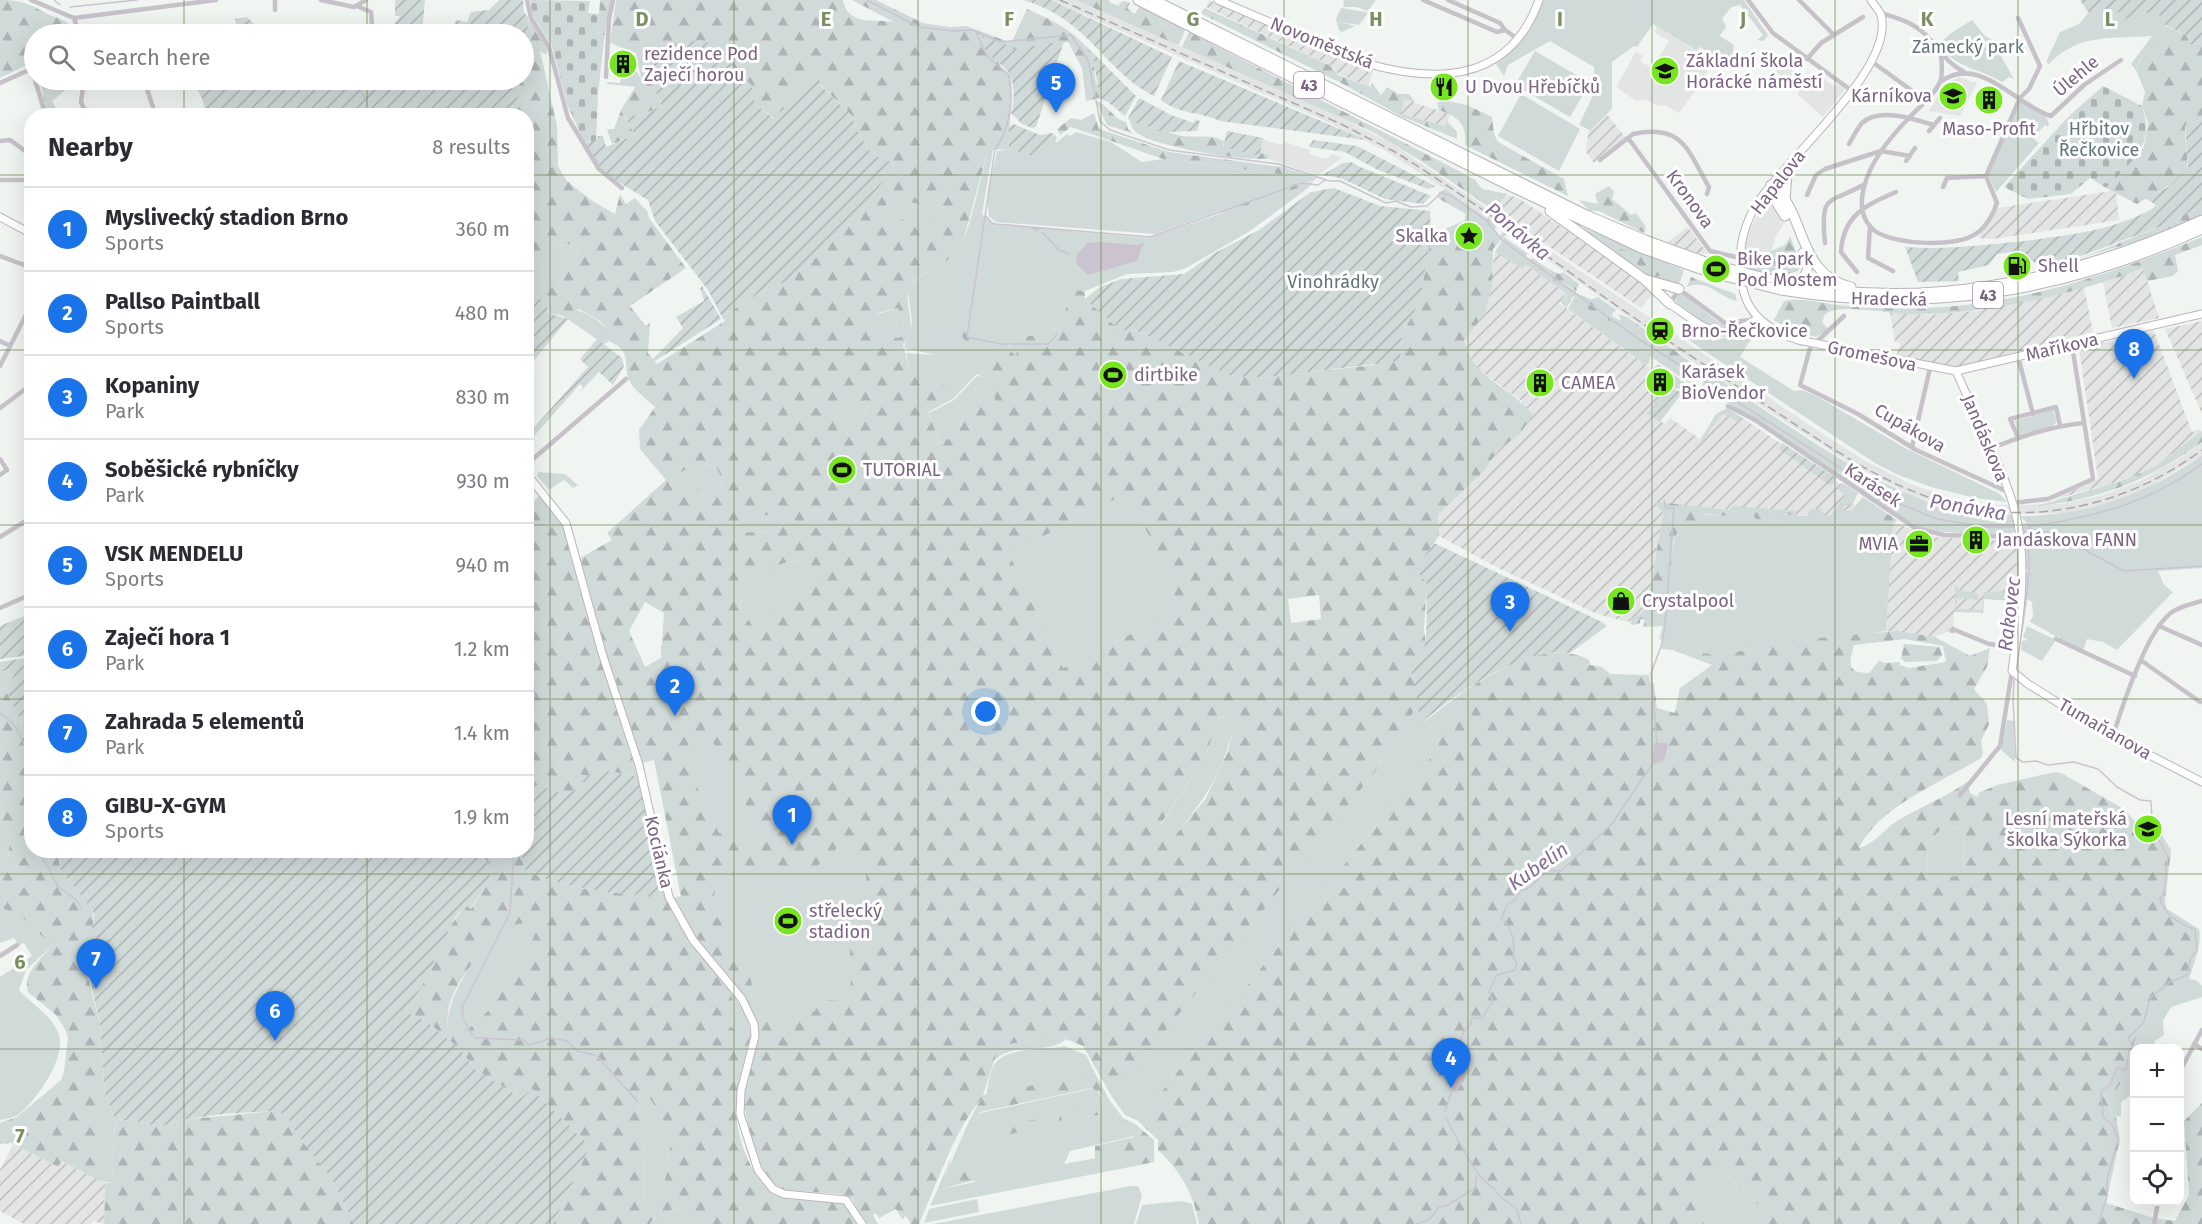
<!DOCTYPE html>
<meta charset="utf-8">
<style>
body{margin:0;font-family:"Fira Sans",sans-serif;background:#f7f7f7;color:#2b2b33}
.controls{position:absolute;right:18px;bottom:18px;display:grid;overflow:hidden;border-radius:12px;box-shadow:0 6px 24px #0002}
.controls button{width:54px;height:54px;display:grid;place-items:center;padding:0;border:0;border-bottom:2px solid #e1e1e2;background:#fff;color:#2b2b33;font:30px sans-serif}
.you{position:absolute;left:986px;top:712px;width:21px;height:21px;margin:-15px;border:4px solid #fff;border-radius:50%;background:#1a73e8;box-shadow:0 0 0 9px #1a73e833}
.badge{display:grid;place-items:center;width:39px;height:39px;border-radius:50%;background:#1a73e8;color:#fff;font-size:20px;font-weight:700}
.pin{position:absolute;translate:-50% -50px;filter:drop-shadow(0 2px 3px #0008)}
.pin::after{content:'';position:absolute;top:32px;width:21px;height:18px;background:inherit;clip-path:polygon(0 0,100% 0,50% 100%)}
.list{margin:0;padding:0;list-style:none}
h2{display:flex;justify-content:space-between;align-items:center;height:78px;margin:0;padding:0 24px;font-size:26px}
h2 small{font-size:20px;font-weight:400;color:#7c7c81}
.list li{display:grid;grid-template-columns:39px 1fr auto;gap:18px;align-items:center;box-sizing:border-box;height:84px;padding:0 24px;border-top:2px solid #e1e1e2}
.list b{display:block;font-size:22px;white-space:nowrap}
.list p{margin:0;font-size:20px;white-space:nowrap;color:#7c7c81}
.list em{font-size:20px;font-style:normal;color:#7c7c81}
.icon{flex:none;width:33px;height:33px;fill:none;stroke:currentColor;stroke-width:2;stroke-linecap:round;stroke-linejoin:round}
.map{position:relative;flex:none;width:2202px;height:1224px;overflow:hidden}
.search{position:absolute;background:#fff;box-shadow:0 6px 24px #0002;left:24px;top:24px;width:510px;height:66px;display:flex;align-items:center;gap:15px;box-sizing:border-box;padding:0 21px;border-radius:33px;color:#7c7c81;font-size:22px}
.panel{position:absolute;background:#fff;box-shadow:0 6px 24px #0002;left:24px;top:108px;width:510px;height:750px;border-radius:24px}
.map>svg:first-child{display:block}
.built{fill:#e3e5e5}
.industrial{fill:url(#industrial-furrows)}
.green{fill:#d0dad9}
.forest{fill:url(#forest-firs);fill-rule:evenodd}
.cemetery{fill:url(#cemetery-stones)}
.garden{fill:url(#garden-furrows)}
.water{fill:#cbc4d0}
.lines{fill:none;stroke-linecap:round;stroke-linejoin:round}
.stream{stroke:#cbc4d0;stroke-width:1.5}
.secondary-casing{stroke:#bbb4be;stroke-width:9}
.highway-casing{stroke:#b8b3b9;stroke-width:11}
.street{stroke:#c7c2c9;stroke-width:4.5}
.secondary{stroke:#fff;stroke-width:7}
.highway{stroke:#fff;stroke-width:9}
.rail{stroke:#aca4af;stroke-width:1.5;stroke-dasharray:9 4.5;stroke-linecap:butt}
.highway-bridge-casing{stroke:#b8b3b9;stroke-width:11;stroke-linecap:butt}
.highway-bridge{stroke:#fff;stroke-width:9}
.grid{fill:none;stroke:#7a9060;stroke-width:1.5;stroke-opacity:0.55}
.labels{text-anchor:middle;stroke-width:6;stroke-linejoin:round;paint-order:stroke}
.shield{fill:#fff;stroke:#a392a8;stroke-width:1.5}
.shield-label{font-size:16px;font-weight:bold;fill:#7b6382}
.street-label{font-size:18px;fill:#7b6382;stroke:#fff}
.park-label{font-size:18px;fill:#627679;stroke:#fff}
.poi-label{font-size:18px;fill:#7b6382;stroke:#fff;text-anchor:start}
.water-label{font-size:20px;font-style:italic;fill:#846d94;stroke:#fff}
.grid-label{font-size:20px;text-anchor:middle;font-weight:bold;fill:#7a9060;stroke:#fff;stroke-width:6;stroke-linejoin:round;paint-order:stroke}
</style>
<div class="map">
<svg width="2202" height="1224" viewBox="0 0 2202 1224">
<defs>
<pattern id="industrial-furrows" width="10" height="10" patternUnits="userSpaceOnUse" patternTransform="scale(1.5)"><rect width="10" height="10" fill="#e3e5e5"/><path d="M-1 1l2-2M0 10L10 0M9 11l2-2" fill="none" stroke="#bdbdbf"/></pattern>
<pattern id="forest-firs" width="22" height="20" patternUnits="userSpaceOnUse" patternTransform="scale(1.5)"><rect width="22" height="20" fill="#d0dad9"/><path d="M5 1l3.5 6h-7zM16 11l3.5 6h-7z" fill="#aeb4b5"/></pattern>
<pattern id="cemetery-stones" width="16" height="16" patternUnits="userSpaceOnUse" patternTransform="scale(1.5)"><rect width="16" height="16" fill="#d0dad9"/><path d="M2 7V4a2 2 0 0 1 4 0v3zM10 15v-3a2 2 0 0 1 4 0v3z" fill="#aeb4b5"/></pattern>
<pattern id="garden-furrows" width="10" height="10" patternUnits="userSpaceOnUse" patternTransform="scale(1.5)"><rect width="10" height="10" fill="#d0dad9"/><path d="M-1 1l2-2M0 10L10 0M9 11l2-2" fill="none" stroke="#aeb4b5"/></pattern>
</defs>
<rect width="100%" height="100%" fill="#f0f5f2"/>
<path class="built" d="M 1051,0 L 1076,0 L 1334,114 L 1389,142 L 1826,436 L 1869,463 L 1915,486 L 1958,499 L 1996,505 L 2062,504 L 2103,495 L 2140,481 L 2182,457 L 2202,442 L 2202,455 L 2144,490 L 2105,504 L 2064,513 L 1995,515 L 1956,509 L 1911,495 L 1850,463 L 1709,373 L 1460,199 L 1384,150 L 1330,123 Z
M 1657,26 L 1695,50 L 1699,46 L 1715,57 L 1702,82 L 1679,113 L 1664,105 L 1657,106 L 1647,100 L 1636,101 L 1616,87 L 1636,51 L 1643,56 L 1640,61 L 1652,68 L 1669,41 L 1654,32 Z
M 1770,53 L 1809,84 L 1817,73 L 1834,87 L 1837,84 L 1845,89 L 1823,117 L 1797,94 L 1799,92 L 1763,63 Z
M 1959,77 L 1977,83 L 1960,116 L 1929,111 L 1944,85 Z
M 1263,138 L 1266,141 L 1283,145 L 1285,142 L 1310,150 L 1309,154 L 1326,159 L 1332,154 L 1342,158 L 1317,176 L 1260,156 Z
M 1770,201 L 1777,207 L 1785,222 L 1775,238 L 1768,263 L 1762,272 L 1747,269 L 1745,244 L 1748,234 L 1762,206 Z"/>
<path class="industrial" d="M 1209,0 L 1374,69 L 1368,87 L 1337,73 L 1332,66 L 1206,7 Z
M 1404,99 L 1450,114 L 1446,127 L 1401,114 Z
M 1605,112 L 1626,138 L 1594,163 L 1586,152 L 1589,128 Z
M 2111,191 L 2116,193 L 2119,220 L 1993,239 L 1978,238 L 1998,208 Z
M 1509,195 L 1520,199 L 1639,278 L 1653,293 L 1641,308 L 1493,209 Z
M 1688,227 L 1708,254 L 1697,253 L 1667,242 Z
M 1497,251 L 1523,269 L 1526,265 L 1566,293 L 1559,303 L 1653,370 L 1652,375 L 1667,385 L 1663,391 L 1660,421 L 1665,424 L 1670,418 L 1700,439 L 1714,418 L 1723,413 L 1741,417 L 1857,495 L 1853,503 L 1855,505 L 1848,515 L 1838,508 L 1829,517 L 1679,506 L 1663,513 L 1647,609 L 1628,622 L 1597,614 L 1498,568 L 1439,536 L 1438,515 L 1483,472 L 1499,449 L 1519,435 L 1522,401 L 1476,368 L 1468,358 L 1464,341 L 1485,312 L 1495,252 Z
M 2143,268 L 2159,318 L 2112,328 L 2103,282 Z
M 2084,287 L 2093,332 L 1959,367 L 1945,367 L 1896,357 L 1900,343 L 1895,342 L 1890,313 L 1927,315 L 1976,311 Z
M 2202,321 L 2202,414 L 2165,329 Z
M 2154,331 L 2192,432 L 2200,429 L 2201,432 L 2154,467 L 2127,479 L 2052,500 L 2098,479 L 2079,348 Z
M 1893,525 L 1903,526 L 1932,537 L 2010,541 L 2016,544 L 2019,578 L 2016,601 L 1984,599 L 1983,613 L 1954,612 L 1953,626 L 1956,628 L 1935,637 L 1886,631 Z
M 13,1144 L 58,1167 L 62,1161 L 105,1183 L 104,1224 L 93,1221 L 91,1224 L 24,1224 L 0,1211 L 0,1170 Z"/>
<path class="green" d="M 1344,0 L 1376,0 L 1368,11 L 1356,7 L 1343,7 Z
M 1543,0 L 1744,0 L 1768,35 L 1763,41 L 1757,40 L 1763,35 L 1740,5 L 1731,7 L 1722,19 L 1726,26 L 1720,36 L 1734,45 L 1732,57 L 1722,71 L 1718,68 L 1715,57 L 1699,46 L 1696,50 L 1653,24 L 1637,47 L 1634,46 L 1612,62 L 1612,109 L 1590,130 L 1579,125 L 1594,93 L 1594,67 L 1550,41 L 1508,65 L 1504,76 L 1496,64 L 1525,37 Z
M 1341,8 L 1366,12 L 1368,13 L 1359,25 L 1339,22 L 1355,26 L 1342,32 L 1339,30 L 1336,19 Z
M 1148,11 L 1185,30 L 1179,45 L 1171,42 L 1179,32 L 1172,25 L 1170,29 L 1147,17 Z
M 2090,11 L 2120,12 L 2122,20 L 2137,13 L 2159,13 L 2166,26 L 2163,30 L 2166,33 L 2140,60 L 2136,70 L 2131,64 L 2152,36 C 2113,39 2078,33 2049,64 L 2046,62 L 2060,32 L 2079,24 Z
M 1972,20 L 1985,36 L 1992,40 L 2014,79 L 2009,77 L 2002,82 C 1978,68 1956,68 1938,45 L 1951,33 Z
M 1535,51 L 1590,83 L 1570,117 L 1515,85 Z
M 632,70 L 636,71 L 641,79 L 637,87 L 607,84 L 607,82 L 620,83 L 621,79 L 626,79 L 626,73 Z
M 1521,94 L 1580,129 L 1559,171 L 1498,136 Z
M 2021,101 L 2046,117 L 2049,123 L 2048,127 L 2045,125 L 2033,138 L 2039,143 L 1996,192 L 1988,175 Z
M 1076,132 L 1111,142 L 1142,162 L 1163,159 L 1287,175 L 1314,181 L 1298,183 L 1155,234 L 996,222 L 989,217 L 987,199 L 997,151 L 1009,149 L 1036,157 L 1055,141 L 1056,143 L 1067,134 L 1070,136 Z
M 988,149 L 993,150 L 982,214 L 994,224 L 1148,238 L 1298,188 L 1308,188 L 1250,231 L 1186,268 L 1173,272 L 1127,274 L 1085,291 L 1076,290 L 1069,294 L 1061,330 L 1049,327 L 1035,335 L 1021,337 L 1016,356 L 1010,350 L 1010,345 L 1000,343 L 990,379 L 995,400 L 994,403 L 976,387 L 968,401 L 957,435 L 940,443 L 929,413 L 954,400 L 977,376 L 982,377 L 977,374 L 953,399 L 930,411 L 923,376 L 911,377 L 906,353 L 936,355 L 904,348 L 912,323 L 908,291 C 918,271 946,266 960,247 C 969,234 983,169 988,149 Z
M 895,194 L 907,202 L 961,210 L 957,228 L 905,215 L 898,224 L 878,215 Z
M 1579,226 L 1684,270 L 1680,282 L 1674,285 L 1649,278 Z
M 1504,237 L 1528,254 L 1525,256 L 1530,260 L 1533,258 L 1551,271 L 1549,275 L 1572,289 L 1577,289 L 1576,293 L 1591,299 L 1583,306 L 1593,312 L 1606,311 L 1607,321 L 1615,317 L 1637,337 L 1640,344 L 1659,351 L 1688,374 L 1695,370 L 1700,375 L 1696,381 L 1693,378 L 1689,383 L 1650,356 L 1649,364 L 1642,366 L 1642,362 L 1568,309 L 1575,296 L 1571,298 L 1572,300 L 1566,308 L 1560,301 L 1565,294 L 1566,304 L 1566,293 L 1526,265 L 1523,269 L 1495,252 Z
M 567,244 L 576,246 L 578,253 L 574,260 L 538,293 C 562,312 588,305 609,332 L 609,341 L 604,344 L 563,316 L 549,313 L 547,304 L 527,289 L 527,272 L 540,251 Z
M 1677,294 L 1683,294 L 1717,321 L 1729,327 L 1729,329 L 1708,326 L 1676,302 Z
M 898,308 L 903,324 L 901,337 L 884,340 L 877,334 L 874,322 L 878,314 Z
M 1687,325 L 1713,341 L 1759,328 L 1761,330 L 1749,342 L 1740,357 L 1794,391 L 1803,390 L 1818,397 L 1905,448 L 2000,494 L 2007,502 L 1975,498 L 1931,487 L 1896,474 L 1875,463 L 1703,350 L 1681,334 Z
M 1096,355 L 1121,359 L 1118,372 L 1136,395 L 1116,378 L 1110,378 L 1104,386 L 1101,383 L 1094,358 Z
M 1658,364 L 1687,384 L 1682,393 L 1679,389 L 1665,387 L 1666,384 L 1652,375 L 1653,370 L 1655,375 L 1659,372 L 1654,368 Z
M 1709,373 C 1780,419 1852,474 1927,501 L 1928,504 L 1931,502 L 1958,508 L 1959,511 L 1962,508 L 1981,515 L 2012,515 L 2015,531 L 2010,535 L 2001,536 L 1934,531 L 1915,526 L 1838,475 L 1841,471 L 1837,474 L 1710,391 L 1702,385 Z
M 865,402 L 868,406 L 851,441 L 835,414 L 840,406 Z
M 1727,408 L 1765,432 L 1741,417 L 1738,422 L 1724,414 L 1719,417 L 1703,441 L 1701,440 L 1716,414 Z
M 2053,410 L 2057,422 L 2053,426 L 2019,435 L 2015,421 Z
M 2202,455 L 2202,568 L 2158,571 L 2164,585 L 2173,592 L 2117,650 L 2103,642 L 2087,639 L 2083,651 L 2059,639 L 2060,636 L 2057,637 L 2030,622 L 2033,616 L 2032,602 L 2024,597 L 2026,573 L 2029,571 L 2026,569 L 2024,540 L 2026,539 L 2023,534 L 2026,528 L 2021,524 L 2027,523 L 2020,516 C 2087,516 2148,494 2202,455 Z
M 715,465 L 722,478 L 721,487 L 700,496 L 673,496 L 671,478 C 684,467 698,466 715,465 Z
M 538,472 L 565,474 L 578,485 L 573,488 L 564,480 L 549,490 L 537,476 Z
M 1843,483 L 1858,493 L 1853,503 L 1843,507 L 1846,511 L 1851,511 L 1863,497 L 1888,514 L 1871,518 L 1882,526 L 1885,539 L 1892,541 L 1886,631 L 1833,639 L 1765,643 L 1734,653 L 1730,652 L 1716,659 L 1710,654 L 1662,649 L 1663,640 L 1659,639 L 1663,626 L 1665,626 C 1670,599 1667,553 1678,531 L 1671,524 L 1672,513 L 1727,516 L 1729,511 L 1752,513 L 1756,519 L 1781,521 L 1779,514 L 1807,516 L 1811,509 L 1820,509 L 1826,516 L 1831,515 L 1845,495 L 1837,488 Z
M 1117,497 L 1140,515 L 1178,605 L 1162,622 L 1143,628 L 1063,668 L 1009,554 Z
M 780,513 L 787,524 L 773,531 L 735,533 L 735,525 L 742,519 Z
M 799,560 L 818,577 L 756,631 L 739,606 C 752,578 769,564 799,560 Z
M 1955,585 L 1961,591 L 1976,593 L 1979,596 L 1978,600 L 1957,598 L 1956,609 L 1982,610 L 1984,592 L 2014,591 L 2019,597 L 2017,601 L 1984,599 L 1983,612 L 1955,612 Z
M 2027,626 L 2056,640 L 2042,661 L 2021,650 L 2022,641 L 2028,640 L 2023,637 Z
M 661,645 L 943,861 L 856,1101 L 763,1024 L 680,892 L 663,796 L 653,756 L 644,668 L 661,658 Z
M 1466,690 L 1470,694 C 1457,707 1448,722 1436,736 L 1439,747 L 1138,1121 L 1125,1115 L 1112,1097 L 1374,773 L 1418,705 L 1422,723 Z
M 1219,716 L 1235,722 C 1223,772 1207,796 1175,836 L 1160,826 L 1206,755 Z
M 2007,720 L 2014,721 L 2015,762 L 2001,750 Z
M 0,801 L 3,807 L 2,821 L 10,841 L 7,868 L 0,873 Z
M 1963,827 L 1964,877 L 1928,877 L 1927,842 L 1943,828 Z
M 0,907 L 22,917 L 52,946 L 26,970 L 19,990 C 31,1004 53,1016 59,1035 C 66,1059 36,1101 18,1115 C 13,1118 5,1119 0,1120 L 0,977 L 32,956 L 24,943 L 19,945 L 14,938 L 0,943 Z
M 505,920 L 528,923 L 538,930 L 525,955 L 501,980 L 490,1009 L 466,1031 L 448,1029 C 443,1001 484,939 505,920 Z
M 2189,979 L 2196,980 L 2202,986 L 2202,997 L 2171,1007 L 2163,1021 L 2164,1035 L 2155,1041 L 2154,1048 L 2134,1048 L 2134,1093 L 2121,1102 L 2121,1116 L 2113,1117 L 2108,1101 L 2132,1063 L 2134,1042 L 2159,997 L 2172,986 Z
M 727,984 L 747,1017 L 751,1035 L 739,1033 L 730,1026 C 738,1010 733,1000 727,984 Z
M 100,1024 L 105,1094 L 115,1119 L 112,1183 L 100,1181 Z
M 1063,1032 L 1066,1039 C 1048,1056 1011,1041 994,1061 L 999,1046 L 1056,1036 Z
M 1065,1046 L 1086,1055 L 1095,1073 L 986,1096 C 988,1087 989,1076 993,1067 C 1003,1046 1045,1050 1065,1046 Z
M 1095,1088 L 1104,1101 L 1099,1106 L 1067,1115 L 1068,1120 L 1098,1115 L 1110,1101 L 1124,1119 L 1126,1129 L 1133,1130 L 1134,1136 L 1070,1151 L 1064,1164 L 1119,1154 L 1125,1168 L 930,1206 L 937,1190 L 975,1182 L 973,1176 L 945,1176 L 969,1121 L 976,1120 L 980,1113 Z
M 644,1091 C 683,1140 672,1165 650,1218 L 643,1216 L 644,1142 L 638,1098 Z
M 1717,1166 L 1768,1214 L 1761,1224 L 1705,1224 L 1690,1198 Z
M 1131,1186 L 1138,1186 L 1142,1195 L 1134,1224 L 933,1224 Z
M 977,1199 L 979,1212 L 924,1223 L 929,1209 Z
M 1182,1201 L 1192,1204 L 1197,1224 L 1136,1224 L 1142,1205 Z
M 675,1208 L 686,1212 L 692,1224 L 650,1224 L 653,1219 Z"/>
<path class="forest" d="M 0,0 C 23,0 29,4 48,14 C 57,19 66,18 74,30 L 70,31 L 69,34 L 34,34 L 34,68 L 31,63 L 0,78 Z
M 600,0 L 611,0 L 605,33 L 598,32 Z
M 616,0 L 843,0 C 848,26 873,19 894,22 L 852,0 L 876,0 L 923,23 L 950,27 L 967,26 L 1006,41 L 1012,41 L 1027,9 C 1050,19 1082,34 1093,58 C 1095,63 1094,71 1095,77 C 1096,86 1101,89 1099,98 L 1086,101 L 1082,68 L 1068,42 L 1009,50 L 983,36 L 1001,67 L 1010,73 C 1014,100 1008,122 1009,149 L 988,150 L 962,245 C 949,266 921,269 911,286 C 900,306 921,321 903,345 L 911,376 L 923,376 L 945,385 L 949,400 L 930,410 L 929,414 L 940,443 L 957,435 L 968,401 L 977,386 L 993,402 L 995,400 L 990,379 L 985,376 L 1000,343 L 1008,339 L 1010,350 L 1016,356 L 1021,337 L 1035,335 L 1049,327 L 1061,330 L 1069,294 L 1076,290 L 1085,291 L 1085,299 L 1120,330 L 1138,331 L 1228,375 L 1252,378 L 1287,375 L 1373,365 L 1387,359 L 1400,362 L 1402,334 L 1420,301 L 1430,239 L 1449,227 L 1464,221 L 1466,214 L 1438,198 L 1439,192 L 1445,189 L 1497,225 L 1494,231 L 1499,237 L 1503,232 L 1506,234 L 1493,249 L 1492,286 L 1485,313 L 1464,341 C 1473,380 1510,385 1533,415 L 1519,435 L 1499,449 L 1483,472 L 1438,515 L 1439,536 L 1415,569 L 1427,583 L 1424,629 L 1426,646 L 1420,665 L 1418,705 L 1374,773 L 1112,1097 L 1083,1046 L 1066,1039 L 1063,1032 L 1056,1036 L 999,1046 L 983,1095 L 1095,1073 L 1110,1101 L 1098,1115 L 1068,1120 L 1067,1115 L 1099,1106 L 1104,1101 L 1099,1092 L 1092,1088 L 980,1112 L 976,1120 L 969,1121 L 981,1099 C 952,1135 938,1182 919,1224 L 911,1224 L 906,1216 L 902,1219 L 896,1209 L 879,1218 L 876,1213 L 873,1215 L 878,1224 L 865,1224 L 852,1199 L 840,1194 L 785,1190 L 773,1184 L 762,1167 L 751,1138 L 743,1101 L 759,1032 L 752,1011 L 730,977 L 696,937 L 673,898 L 681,896 L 654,760 L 642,763 L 604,651 L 580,558 L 612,540 L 607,533 L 666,480 L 640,449 L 639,430 L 655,407 C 648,400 635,391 630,382 C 621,365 635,353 609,341 L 609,332 L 600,321 L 579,309 L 571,312 L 555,311 L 537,292 L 574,260 L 578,253 L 576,246 L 567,244 L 540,251 L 527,272 L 526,116 L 510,116 L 517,108 L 519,80 L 524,80 L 524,52 L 529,19 L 548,49 L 546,55 L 540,51 L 557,126 L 558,166 L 566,180 L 591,200 L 615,214 L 620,194 L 626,204 L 635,198 L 647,211 L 649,218 L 686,268 L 630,306 L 646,326 L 650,323 L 648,353 L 657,364 L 725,321 L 722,317 L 759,293 L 789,280 L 818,256 L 868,204 L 895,163 L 876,156 L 869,150 L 855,127 L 852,116 L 819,83 L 819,77 L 816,75 L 775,119 L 755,104 L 752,86 L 733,68 L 726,50 L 661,46 L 647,73 L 662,106 L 639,116 L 624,115 L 635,135 L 612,144 L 607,129 L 614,129 L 622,108 L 641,78 L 636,53 L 610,43 ZM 895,194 L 907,202 L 961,210 L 957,227 L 905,215 L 898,224 L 878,215 ZM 898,308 L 903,324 L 901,337 L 884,340 L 877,334 L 875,322 L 878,313 ZM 1096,355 L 1113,365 L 1121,359 L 1116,370 L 1136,395 L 1116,378 L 1110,378 L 1104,385 L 1101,383 L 1106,374 L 1094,358 ZM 865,402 L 868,407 L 851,440 L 835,414 L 840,406 ZM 715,465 L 722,478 L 721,487 L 700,496 L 697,490 L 693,489 L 674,495 L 671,479 C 684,467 698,466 715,465 ZM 1117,498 L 1140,515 L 1178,605 L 1162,622 L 1143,628 L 1063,668 L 1009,554 ZM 780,513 L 787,524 L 773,531 L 735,533 L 735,525 L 742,519 ZM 799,560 L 818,577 L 756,631 L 739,606 C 752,578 769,564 799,560 ZM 1319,595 L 1321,619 L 1291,623 L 1288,599 ZM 645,602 L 664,613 L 661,658 L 645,667 L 629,631 ZM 1219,716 L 1235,722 L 1228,751 L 1206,798 L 1175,836 L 1160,825 L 1206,755 ZM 704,737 C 731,751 743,805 758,831 L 757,838 L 748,840 L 719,833 L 683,758 L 686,746 ZM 837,847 L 865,853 L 867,892 L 850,938 L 851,1002 L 820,999 L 815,1011 L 777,1028 L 764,1021 L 745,963 L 738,962 L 714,903 L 715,884 L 711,885 L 712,880 C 725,877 738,872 753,871 C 785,870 818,879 837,847 Z
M 1076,0 L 1110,0 L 1109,2 L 1120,6 L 1119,3 L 1124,1 L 1130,3 L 1127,8 L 1135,14 L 1139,7 L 1148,11 L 1147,17 L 1154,21 L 1159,18 L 1164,21 L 1163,26 L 1170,29 L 1172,25 L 1180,32 L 1171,42 Z
M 1205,8 L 1331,66 L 1338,75 L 1370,87 L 1372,83 L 1381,95 L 1387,87 L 1399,94 L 1409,94 L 1415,102 L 1404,99 L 1401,114 L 1445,126 L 1447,121 L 1457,132 L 1457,139 L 1401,116 L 1343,84 L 1200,13 Z
M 2166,26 L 2186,35 L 2191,44 L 2202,43 L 2202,119 L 2185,125 C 2184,136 2189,162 2187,168 C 2183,181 2148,196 2137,204 L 2106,188 L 2144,147 L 2148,122 L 2142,106 L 2145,92 L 2136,70 C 2142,55 2152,42 2165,34 L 2163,31 Z
M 1189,32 L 1459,171 L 1475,180 L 1482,189 L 1508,194 L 1493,210 L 1421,161 L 1371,131 L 1182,47 Z
M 40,80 L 72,80 L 67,89 L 52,101 L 60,115 L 47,115 Z
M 1443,100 L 1467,105 L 1492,117 L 1494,134 L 1498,142 L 1564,179 L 1568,196 L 1465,145 C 1467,124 1459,117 1439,110 L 1437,103 Z
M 1096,101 C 1108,104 1113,119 1126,122 L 1128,129 L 1134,134 L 1107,125 Z
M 1094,113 L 1099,129 L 1169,152 L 1282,167 L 1316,178 L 1314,181 L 1287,175 L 1163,159 L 1071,127 L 1060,135 L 1057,129 L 1071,118 L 1081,120 Z
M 1128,118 C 1144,127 1162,130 1178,135 C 1192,139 1209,133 1224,141 L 1223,146 L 1260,156 L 1260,153 L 1267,154 L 1270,158 C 1252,163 1145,146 1134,130 C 1132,127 1131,122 1128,118 Z
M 1313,182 L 1308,188 L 1298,188 L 1221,214 L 1220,211 L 1298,183 Z
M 1609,186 L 1614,192 L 1612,199 L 1631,215 L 1636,213 L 1646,227 L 1644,233 L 1599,211 L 1590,211 L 1579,200 L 1598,204 L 1595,194 Z
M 2202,205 L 2202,215 L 2164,233 L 2081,258 L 2167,224 Z
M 1790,236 L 1801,265 L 1798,271 L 1784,276 L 1750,269 L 1751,263 L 1765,266 L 1771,251 L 1785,245 Z
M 2202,237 L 2202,245 L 2175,255 L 2178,271 L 2173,276 L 2147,281 L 2143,268 C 2079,294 1974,317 1906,314 C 1885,313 1842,303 1825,314 L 1822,322 L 1828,329 L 1816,337 L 1803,333 L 1794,324 L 1787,328 L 1774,320 L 1784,301 C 1801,297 1820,303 1838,305 C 1864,308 1893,309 1920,308 C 2019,306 2111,274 2202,237 Z
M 1617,248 C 1628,251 1640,254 1650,261 C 1659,267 1660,272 1670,275 L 1653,277 Z
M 1543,266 L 1559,274 L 1563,272 L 1579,284 L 1576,290 L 1559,281 L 1556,284 L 1551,281 L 1553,277 L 1549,275 L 1546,277 L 1536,269 Z
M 1691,277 L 1735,294 L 1737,301 C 1718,297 1707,278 1687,287 Z
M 1598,297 L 1616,310 L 1612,314 L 1614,319 L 1608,321 L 1606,311 L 1593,312 L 1583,306 L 1584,302 Z
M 971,302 L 974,305 L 975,332 L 972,340 L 966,342 L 961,334 Z
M 1618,314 L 1627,317 L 1705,372 L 1696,369 L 1688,374 L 1670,365 L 1669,358 L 1660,352 L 1654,355 L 1646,346 L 1644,348 L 1635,342 L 1637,337 L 1617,323 L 1621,319 Z
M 2202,431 L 2202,442 L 2199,444 C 2150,480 2098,500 2037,506 L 2127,479 L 2154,467 Z
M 539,496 L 564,526 L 598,652 L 638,777 L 604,770 L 592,777 L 580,775 L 587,784 L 566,795 L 527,786 L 527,510 Z
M 1658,502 L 1730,510 L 1733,506 L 1796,511 L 1795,515 L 1780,514 L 1782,521 L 1756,519 L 1752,513 L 1744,517 L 1739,512 L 1730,511 L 1727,516 L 1703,514 L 1704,525 L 1692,530 L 1681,528 L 1679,522 L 1682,514 L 1672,513 L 1671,524 L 1678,531 L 1673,542 L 1666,626 L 1643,627 L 1645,620 L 1640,619 L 1640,623 L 1633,625 L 1630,624 L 1632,621 L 1628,622 L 1647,609 L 1663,513 L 1655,504 Z
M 1888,514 L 1897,520 L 1893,525 L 1892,541 L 1885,539 L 1882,526 L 1872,524 L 1871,518 Z
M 1897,631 L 1935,637 L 1970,656 L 1990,648 L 1987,667 L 1974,689 L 1987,704 L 1989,724 L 1981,741 L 1983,753 L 1981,758 C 1943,782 1880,805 1859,848 C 1875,844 1883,830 1897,821 C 1920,807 1944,798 1967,782 L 1970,793 L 1978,797 L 1978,793 L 1997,785 L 2055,772 L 2061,773 L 2122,808 L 2148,834 L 2162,835 L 2171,850 L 2165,902 L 2167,909 L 2199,929 C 2202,944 2194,964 2189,979 L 2172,986 L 2159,997 L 2134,1042 L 2131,1068 L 2108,1101 L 2112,1115 L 2116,1117 L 2120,1139 L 2106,1203 L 2154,1218 L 2175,1221 L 2189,1195 L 2184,1121 L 2202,1103 L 2202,1224 L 1761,1224 L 1767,1213 L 1717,1166 L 1691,1198 L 1705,1224 L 1199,1224 C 1193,1192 1181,1172 1158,1150 L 1158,1140 L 1138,1121 L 1439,747 L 1436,736 C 1448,722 1456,707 1470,694 L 1466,690 C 1501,669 1548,638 1589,660 L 1590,665 L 1602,667 L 1610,674 L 1649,675 L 1650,682 L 1654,684 L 1657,708 L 1675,713 L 1680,688 L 1712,665 L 1675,651 L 1677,650 L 1710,654 L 1716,659 L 1730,652 L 1734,653 L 1765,643 ZM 1905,639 L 1943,646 L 1946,662 L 1909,668 L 1900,665 L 1900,662 L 1886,663 L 1879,661 L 1869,673 C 1845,673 1850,662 1854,645 ZM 1963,827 L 1964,876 L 1928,877 L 1927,842 L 1943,828 ZM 1452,1060 L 1466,1068 L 1451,1088 L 1446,1071 Z
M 1904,644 L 1940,647 L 1942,655 L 1937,661 L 1906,662 L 1901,659 Z
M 0,667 L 14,675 L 6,691 L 31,742 L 32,850 L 57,851 L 61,871 L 92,909 L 94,925 L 88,948 L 88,978 L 100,1024 L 100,1181 L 62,1161 L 58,1167 L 11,1143 L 0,1144 L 0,1123 L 17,1117 L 61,1080 L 64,1072 L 68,1037 L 65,1029 L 56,1015 L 28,992 C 22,974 41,959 52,946 L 22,917 L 0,907 L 0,873 L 7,867 L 10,841 L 2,821 L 3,807 L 0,801 Z
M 478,851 L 521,851 L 525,870 C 564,890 617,893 661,897 L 660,880 C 666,902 677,924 692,943 C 710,967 746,992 730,1026 L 739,1033 L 751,1035 C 746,1056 738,1079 736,1102 C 734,1133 752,1189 785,1198 C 804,1204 827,1194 844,1203 L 858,1224 L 692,1224 L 686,1212 L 675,1208 L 653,1219 L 650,1224 L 553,1224 L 590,1146 L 532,1089 L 521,1098 L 475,1069 L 459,1048 L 427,1022 L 406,1011 C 427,978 441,933 466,905 L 471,909 L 489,882 L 491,866 ZM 505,920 L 511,925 C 524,924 525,920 537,930 L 525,955 L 501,980 L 490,1009 L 466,1031 L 456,1023 L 448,1029 C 442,991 480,957 498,927 ZM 644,1091 C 683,1140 672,1165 650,1218 L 643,1216 L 644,1142 L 638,1098 Z
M 275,1111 L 287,1115 L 290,1120 L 299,1137 L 332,1179 L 354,1224 L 104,1224 L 105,1183 L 112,1183 L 115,1119 L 141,1122 L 160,1127 L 180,1120 Z
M 1061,1115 L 1062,1122 L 1002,1136 L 997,1132 L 1002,1125 Z
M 1124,1119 L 1134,1123 L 1154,1140 L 1154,1162 L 1125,1168 L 1119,1154 L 1095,1159 L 1095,1146 L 1134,1137 L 1133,1131 L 1125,1128 Z
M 952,1156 L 945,1176 L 970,1171 L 973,1176 L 983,1175 L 983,1178 L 937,1190 Z"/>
<path class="cemetery" d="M 530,0 L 590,1 L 588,13 L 599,14 L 598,32 L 605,33 L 598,93 L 596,141 L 584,142 L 567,104 L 552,46 L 533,16 Z
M 2103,86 L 2142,106 C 2156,147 2131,161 2106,188 L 2090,178 L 2071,194 L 2028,199 L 2004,187 L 2068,117 Z"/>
<path class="garden" d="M 395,0 L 425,0 L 422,34 L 387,34 L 400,16 L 395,16 Z
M 499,0 L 523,0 L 524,12 L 529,19 L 524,52 L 524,34 L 451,34 L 456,20 L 467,22 L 471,12 L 489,10 Z
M 1023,0 L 1051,0 L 1172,57 L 1154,96 C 1103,70 1088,18 1023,0 Z
M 2080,0 L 2202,0 L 2202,43 L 2191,44 L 2186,35 L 2160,22 L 2159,13 L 2137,13 L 2122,21 L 2120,12 L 2088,12 Z
M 247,17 L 264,34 L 268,34 L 234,34 L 238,32 L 235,19 Z
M 983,36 L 1010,46 L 1009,50 L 1064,41 L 1036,127 L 1032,128 L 1022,124 L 1011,113 C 1015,104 1015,78 1007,70 C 997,60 981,53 983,36 Z
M 701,40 L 726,50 L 733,68 L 752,86 L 755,104 L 774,119 L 815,75 L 819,77 L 819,84 L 852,116 L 855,127 L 869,150 L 876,156 L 895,163 L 868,204 L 818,256 L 789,280 L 759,293 L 722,317 L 708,290 L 655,221 L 648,200 L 612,178 L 599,166 L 584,143 L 597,140 L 598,136 L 603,136 L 606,147 L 635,135 L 624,114 L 639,116 L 662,106 L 647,73 L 651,62 L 647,51 L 661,46 Z
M 1085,45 L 1136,96 L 1125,116 L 1108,102 L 1099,98 C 1100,96 1094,62 1093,59 C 1091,54 1087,50 1085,45 Z
M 1179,61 L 1366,140 L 1220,121 C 1201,112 1178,114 1161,100 Z
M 186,80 L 519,80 L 517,108 L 510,116 L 405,116 L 393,110 L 390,116 L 205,115 C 206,103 198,85 186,80 Z
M 1139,98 L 1171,115 L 1194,123 L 1195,119 L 1200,121 L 1197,131 L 1167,132 L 1139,124 L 1128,118 Z
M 2202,119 L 2202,205 L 2167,224 L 2051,267 L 2039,266 L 2020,251 L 1997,254 L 1989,265 L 1958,272 L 1959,281 L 1918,282 L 1905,247 C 1946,250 1983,245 2024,241 C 2068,235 2112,231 2152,209 L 2156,205 L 2145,198 L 2168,187 L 2188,168 L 2185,125 Z
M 1013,124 L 1040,135 L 1052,133 L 1057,137 L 1056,141 L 1036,157 L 1009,149 L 1009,128 Z
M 1227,131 L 1263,138 L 1260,156 L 1223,147 Z
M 1313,140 L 1357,146 L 1435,186 L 1428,189 L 1376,169 L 1345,152 L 1309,147 Z
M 1351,162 L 1358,166 L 1431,196 L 1423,204 L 1385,199 L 1341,178 L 1322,175 L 1343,163 Z
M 1334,188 L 1380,206 L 1430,211 L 1431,236 L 1420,301 L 1402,334 L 1400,363 L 1387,359 L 1384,366 L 1382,363 L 1287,375 L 1252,378 L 1228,375 L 1138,331 L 1120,330 L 1085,299 L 1100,287 L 1121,279 L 1184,274 L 1215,253 L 1259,230 L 1311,192 Z
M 702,286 L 721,319 L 655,361 L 653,359 L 683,328 L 676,317 L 704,301 L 700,288 Z
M 527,289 L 547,304 L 548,313 L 568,319 L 527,369 Z
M 597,339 L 622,358 L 624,366 L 613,385 L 599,372 L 579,393 L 583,387 L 580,384 L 527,444 L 527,430 L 530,432 L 588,367 L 580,359 Z
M 1669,386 L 1682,393 L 1660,422 L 1647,414 L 1665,387 Z
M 1782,443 L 1836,478 L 1834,484 L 1828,484 L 1779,449 Z
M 1434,543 L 1602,622 L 1607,626 L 1570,653 C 1523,646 1456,694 1421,723 L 1412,672 C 1432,653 1425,610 1427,583 L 1415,569 Z
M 31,613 L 31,655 L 0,659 L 0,626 Z
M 31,657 L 32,657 L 31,742 L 6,691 L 14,675 L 0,667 L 0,662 Z
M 604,770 L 638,777 L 660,880 L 661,898 C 618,893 564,890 525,870 L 521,851 L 526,850 L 526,786 L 529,782 L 566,795 L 586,784 L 577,777 L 580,774 L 592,777 Z
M 57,850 L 478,851 L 491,866 L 489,882 L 470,909 L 466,905 L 455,917 L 422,986 L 406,1011 L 427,1022 L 459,1048 L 475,1069 L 521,1098 L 532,1089 L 590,1146 L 553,1224 L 354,1224 L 332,1179 L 299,1137 L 286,1115 L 275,1111 L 224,1114 L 180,1120 L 160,1127 L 141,1122 L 115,1119 L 105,1094 L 100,1024 L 87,967 L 94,916 L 92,909 L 61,871 Z"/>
<path class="water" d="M 1101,242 L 1137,245 L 1144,242 L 1137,261 L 1088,275 L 1077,265 L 1076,256 L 1087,243 Z
M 1654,743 L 1668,743 L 1665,758 L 1656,764 L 1652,761 Z
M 1452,1060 L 1467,1070 L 1464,1081 L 1456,1092 C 1444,1086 1445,1070 1452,1060 Z"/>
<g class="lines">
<path class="stream" d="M 54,0 L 60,5
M 867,0 L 919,27 L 954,31 L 972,30 L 1001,42 L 1071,35 L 1088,60 L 1100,121 L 1110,130 L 1169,150 L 1278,164 L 1329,181 L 1340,181 L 1386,203 L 1396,201 L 1411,207 L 1427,206 L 1441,193 L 1450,195 L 1486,220 L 1502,240 L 1637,338 L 1891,500 L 1937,519 L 1987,527 L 2017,527
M 70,7 L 137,0
M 976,32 L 987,56 L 1009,76 C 1014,99 1010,130 995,149 L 967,337 L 1001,344 L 1048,344 L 1057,334
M 356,80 L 366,101
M 985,215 L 992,223 L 996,224 L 1150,237 L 1301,183 L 1318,185 L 1325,180
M 1031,227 L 1038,231
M 1042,232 L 1059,250 L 1069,254
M 2021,527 L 2055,534 L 2124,571 L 2202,566
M 2028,527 C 2094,517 2147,504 2202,464
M 526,646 C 534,676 540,706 526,735
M 2016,669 C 2020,638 2038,553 2023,528
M 2014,679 L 2013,700 L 2016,758 L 2023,762 L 2036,761 L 2048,765 L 2074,762 L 2098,769 L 2117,787 L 2140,800 L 2151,801 L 2152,819 L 2158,826 L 2156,834 L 2168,857 C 2165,870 2167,892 2160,899 C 2166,917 2178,922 2195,930 L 2197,951 L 2191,957 L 2187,975 L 2170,982 L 2150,998 L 2144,1022 L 2128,1038 L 2133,1047 L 2129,1050 L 2126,1070 L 2117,1068 L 2110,1085 L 2101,1091 L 2103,1116 L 2113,1126 L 2118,1139 L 2107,1180 L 2107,1197 L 2098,1224
M 0,713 C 21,725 26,750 32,772
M 1657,743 L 1651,673 L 1662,644 L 1665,625 L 1674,508 L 1666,508 L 1664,500
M 44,850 L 43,860 C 51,868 52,879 59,887 C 67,895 77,897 81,908
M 463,1015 L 462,1007 L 510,913 L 514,850
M 463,1018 L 473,1036
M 475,1038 L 523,1040 L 529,1045 L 552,1038 L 567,1041 L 577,1051 L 595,1055
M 598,1057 L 638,1102
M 1454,1059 L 1464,1031 L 1471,1024 L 1472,1018 L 1483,1018 C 1485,1011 1490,1008 1493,1001 L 1489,991 L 1497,975 L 1515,970 L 1517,963 L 1513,957 C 1515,943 1513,928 1501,918 L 1508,904 L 1515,900 L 1520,891 L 1529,888 L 1548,870 L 1561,871 L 1611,825 L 1654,762
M 1445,1111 L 1452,1090
M 1446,1118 C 1455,1134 1479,1184 1494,1188 L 1498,1195 L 1517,1209 L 1521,1224
M 1417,1224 L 1430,1219 L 1439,1207 L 1446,1206 L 1475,1188 L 1477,1176"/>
<g class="secondary-casing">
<path id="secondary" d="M 1218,0 L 1365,63 C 1438,84 1510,82 1539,0
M 1871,0 C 1874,5 1879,10 1881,15 C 1896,69 1781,162 1755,207 C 1741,231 1738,254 1742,282 C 1745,314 1769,330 1798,340 L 1956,371 L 2202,314
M 0,217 L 32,234
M 1670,304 C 1704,327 1719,346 1758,318
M 1956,371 C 1976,418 2008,475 2018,524 C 2027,573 2019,622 2012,671 L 2028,684 L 2105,732 L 2202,782
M 526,473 L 566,523 L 602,653 L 639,765 L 669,897 L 693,940 L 742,999 L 754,1024 L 755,1036 L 741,1091 L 740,1114 L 758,1170 L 773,1189 L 784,1194 L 846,1200 L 862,1224"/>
</g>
<g class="highway-casing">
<path id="highway" d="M 1138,0 L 1187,25
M 1154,0 L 1190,18
M 1194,20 L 1586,215 L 1645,240
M 1191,27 L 1510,186 L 1641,248
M 1771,185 C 1807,210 1795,274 1851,287
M 1771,185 L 1775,200 L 1785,216
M 1785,200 L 1787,175 L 1794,160
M 1755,207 L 1764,199 L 1775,200
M 1550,211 L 1644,279 L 1670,304
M 1765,278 C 1912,315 2066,282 2202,220
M 1644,279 L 1679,289
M 1791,280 C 1810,281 1810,266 1803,253
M 1781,290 C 1931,314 2064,292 2202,229"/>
</g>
<path class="street" d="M 31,0 L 74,18 L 216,0
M 321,0 L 354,7 L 366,0
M 527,0 L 531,18 L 549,47 L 568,118 L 599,169 L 622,188
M 1423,0 L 1497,32 L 1505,30
M 1448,0 L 1500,23 L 1505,30 L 1518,39
M 1748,0 L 1773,33 L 1852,91
M 1799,0 L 1834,35
M 357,6 L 371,12 L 372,25 L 376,30
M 275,10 L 275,0
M 1881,13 C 1894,17 1909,21 1920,30 C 1938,44 1942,60 1964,72
M 74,18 L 79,34
M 137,34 L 138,31
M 1941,55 C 1942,64 1943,74 1940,82 C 1934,96 1920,106 1910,117 C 1889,138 1865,168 1862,198 C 1861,211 1865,223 1875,231 C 1895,245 1958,248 1977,233 C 1986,227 1994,213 1997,203 L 1986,176 L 2020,98 L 2029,89 L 2040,66 L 2018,18
M 1807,59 L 1821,43 L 1863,17
M 1871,61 L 1911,90
M 606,77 L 609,19 L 613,0
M 35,80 L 46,116
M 84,80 L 81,102 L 87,116
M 144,80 L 156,116
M 1940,82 C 1980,53 2015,105 2051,116 L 2084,85 L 2121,60
M 0,83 L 29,70 L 34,78
M 1929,131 L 1940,118
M 1629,139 L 1710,251 L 1740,258
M 0,141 L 10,140 L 32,156
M 1849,144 C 1853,137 1857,129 1862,123 C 1879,107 1915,119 1933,125
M 1600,160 L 1633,134 C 1683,123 1688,151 1709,187 L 1707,194
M 1906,161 L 1915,148
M 0,180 L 32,180
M 1943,187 L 1947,178 L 1986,176
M 1807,195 L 1816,175 L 1825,169 L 1881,151 L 1910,156
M 1870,226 L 1868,258 L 1893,271
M 1825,243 C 1820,192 1828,205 1865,184
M 0,256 L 24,265 L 32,254
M 1857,272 L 1841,252 C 1843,215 1866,205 1896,192
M 1670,304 L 1679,289 L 1725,323 L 1751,320
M 1844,316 L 1810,348 L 1800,385 L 1858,414 L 1916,450 L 2008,492
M 0,341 L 10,346
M 2018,357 L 2033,414
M 0,366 L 32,303
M 1728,406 L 1755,420 L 1915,528 L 1944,535 L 2020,537
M 0,408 L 32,384
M 2018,437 L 2010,419 L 2056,407 L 2060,425
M 1912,447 L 1930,368
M 1990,449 C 2021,436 2051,426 2084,423
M 0,459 L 7,470 L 0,475
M 526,465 L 626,379
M 2012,503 L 2048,499 L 2093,479 L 2072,345
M 0,537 L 32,517
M 0,608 L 32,594
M 2159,626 L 2202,645
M 1952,631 L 1955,630 L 1989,644 L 2016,648
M 2056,639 L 2135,676
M 2142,661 L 2200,702
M 2113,736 C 2122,707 2147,630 2172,612 C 2181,606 2191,604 2202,601
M 1960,795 L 2000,746 L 2012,671
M 0,956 L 17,945
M 2194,1044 L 2202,1049
M 2180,1071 L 2202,1030
M 2154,1224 L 2158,1202"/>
<use href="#secondary" class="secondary"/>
<use href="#highway" class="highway"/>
<path class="rail" d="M 1060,0 L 1176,51
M 1180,53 L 1341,124 L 1395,152 C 1462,193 1526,241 1590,287 C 1651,330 1713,371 1775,411 C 1836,451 1897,495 1970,508 C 2053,523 2134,500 2202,450"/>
<g class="highway-bridge-casing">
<path id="highway-bridge" d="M 1645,240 L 1711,264 L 1765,278
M 1641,248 L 1712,273 L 1781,290"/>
</g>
<use href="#highway-bridge" class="highway-bridge"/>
</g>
<path class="grid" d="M 184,0 L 184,34M 367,0 L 367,34M 550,0 L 550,1224M 734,0 L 734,1224M 918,0 L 918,1224M 1101,0 L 1101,1224M 1284,0 L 1284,1224M 1468,0 L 1468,1224M 1652,0 L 1652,1224M 1835,0 L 1835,1224M 2018,0 L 2018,1224M 184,80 L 184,116M 367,80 L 367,116M 0,175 L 32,175M 526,175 L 2202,175M 0,350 L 32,350M 526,350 L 2202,350M 0,525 L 32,525M 526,525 L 2202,525M 0,699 L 32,699M 526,699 L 2202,699M 184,850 L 184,1224M 367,850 L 367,1224M 0,874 L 2202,874M 0,1049 L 2134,1049M 2180,1049 L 2202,1049"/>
<defs>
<g id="building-disc" transform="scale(1.5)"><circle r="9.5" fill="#77e520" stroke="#fff"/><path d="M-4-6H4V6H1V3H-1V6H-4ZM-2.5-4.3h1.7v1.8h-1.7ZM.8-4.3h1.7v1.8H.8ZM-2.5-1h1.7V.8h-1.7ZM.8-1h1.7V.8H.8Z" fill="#111"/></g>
<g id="school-disc" transform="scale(1.5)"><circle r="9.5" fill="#77e520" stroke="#fff"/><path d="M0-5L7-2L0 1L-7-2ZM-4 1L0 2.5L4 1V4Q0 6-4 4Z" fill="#111"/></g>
<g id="restaurant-disc" transform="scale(1.5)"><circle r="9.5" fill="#77e520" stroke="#fff"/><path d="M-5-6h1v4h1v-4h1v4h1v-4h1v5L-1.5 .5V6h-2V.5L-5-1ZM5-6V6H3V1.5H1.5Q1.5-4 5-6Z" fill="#111"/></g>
<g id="sight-disc" transform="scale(1.5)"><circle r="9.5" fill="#77e520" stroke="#fff"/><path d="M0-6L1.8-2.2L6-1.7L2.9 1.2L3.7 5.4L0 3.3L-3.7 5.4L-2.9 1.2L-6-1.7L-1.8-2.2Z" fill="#111"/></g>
<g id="fuel-disc" transform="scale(1.5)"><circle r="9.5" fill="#77e520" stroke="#fff"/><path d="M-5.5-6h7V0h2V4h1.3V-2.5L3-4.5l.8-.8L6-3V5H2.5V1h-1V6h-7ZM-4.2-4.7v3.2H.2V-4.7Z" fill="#111"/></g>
<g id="stadium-disc" transform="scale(1.5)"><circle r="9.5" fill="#77e520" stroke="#fff"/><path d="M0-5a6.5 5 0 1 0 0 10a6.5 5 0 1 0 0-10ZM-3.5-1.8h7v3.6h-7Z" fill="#111"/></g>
<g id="station-disc" transform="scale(1.5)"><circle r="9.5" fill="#77e520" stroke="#fff"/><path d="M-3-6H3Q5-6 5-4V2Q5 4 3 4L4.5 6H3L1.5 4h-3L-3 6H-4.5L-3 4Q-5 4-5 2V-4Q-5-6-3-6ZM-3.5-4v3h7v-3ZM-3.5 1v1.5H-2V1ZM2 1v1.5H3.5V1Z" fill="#111"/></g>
<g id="office-disc" transform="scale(1.5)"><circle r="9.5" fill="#77e520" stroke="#fff"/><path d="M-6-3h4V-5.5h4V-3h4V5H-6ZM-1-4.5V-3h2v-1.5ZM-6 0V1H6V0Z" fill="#111"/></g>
<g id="shop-disc" transform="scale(1.5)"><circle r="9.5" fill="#77e520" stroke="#fff"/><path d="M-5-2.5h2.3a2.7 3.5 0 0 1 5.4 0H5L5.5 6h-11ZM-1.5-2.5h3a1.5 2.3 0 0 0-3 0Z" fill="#111"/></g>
</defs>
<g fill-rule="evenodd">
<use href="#building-disc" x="623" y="64"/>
<use href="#school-disc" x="1665" y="71"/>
<use href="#restaurant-disc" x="1444" y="87"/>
<use href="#school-disc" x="1953" y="96"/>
<use href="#building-disc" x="1989" y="100"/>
<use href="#sight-disc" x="1469" y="236"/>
<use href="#fuel-disc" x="2017" y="266"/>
<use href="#stadium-disc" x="1716" y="269"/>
<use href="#station-disc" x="1660" y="331"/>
<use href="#stadium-disc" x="1113" y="375"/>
<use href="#building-disc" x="1660" y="382"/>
<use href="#building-disc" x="1540" y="383"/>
<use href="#stadium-disc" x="842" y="470"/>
<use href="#building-disc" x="1976" y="540"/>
<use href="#office-disc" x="1919" y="544"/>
<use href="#shop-disc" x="1621" y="601"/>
<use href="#school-disc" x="2148" y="829"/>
<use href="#stadium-disc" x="788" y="921"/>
</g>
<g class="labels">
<g class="shield">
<rect x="1294" y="72" width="30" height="26" rx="4.5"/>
<rect x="1973" y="282" width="30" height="26" rx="4.5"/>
</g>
<g class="shield-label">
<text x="1309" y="91">43</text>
<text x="1988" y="301">43</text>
</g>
<g class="street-label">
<text transform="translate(1322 43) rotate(22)" y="6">Novoměstská</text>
<text transform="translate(2076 76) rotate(-40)" y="6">Úlehle</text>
<text transform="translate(1778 182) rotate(-52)" y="6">Hapalova</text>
<text transform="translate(1690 199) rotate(54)" y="6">Kronova</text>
<text transform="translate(1889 299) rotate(1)" y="6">Hradecká</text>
<text transform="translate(2062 347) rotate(-13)" y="6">Maříkova</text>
<text transform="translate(1872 356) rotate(12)" y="6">Gromešova</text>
<text transform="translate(1910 428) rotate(30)" y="6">Cupákova</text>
<text transform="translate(1985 438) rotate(67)" y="6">Jandáskova</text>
<text transform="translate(1873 485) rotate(34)" y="6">Karásek</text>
<text transform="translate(2105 729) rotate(30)" y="6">Tumaňanova</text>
<text transform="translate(659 852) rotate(77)" y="6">Kociánka</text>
</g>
<g class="park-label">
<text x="1968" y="53">Zámecký park</text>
<text x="2099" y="135">Hřbitov<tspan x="2099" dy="21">Řečkovice</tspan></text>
<text x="1333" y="288">Vinohrádky</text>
</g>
<g class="poi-label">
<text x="644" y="60">rezidence Pod<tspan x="644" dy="21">Zaječí horou</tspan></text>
<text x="1686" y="67">Základní škola<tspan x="1686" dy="21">Horácké náměstí</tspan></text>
<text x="1465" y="93">U Dvou Hřebíčků</text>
<text x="1932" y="102" text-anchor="end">Kárníkova</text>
<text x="1989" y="135" text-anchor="middle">Maso-Profit</text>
<text x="1448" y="242" text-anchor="end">Skalka</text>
<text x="1737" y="265">Bike park<tspan x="1737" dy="21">Pod Mostem</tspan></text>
<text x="2038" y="272">Shell</text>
<text x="1681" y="337">Brno-Řečkovice</text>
<text x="1681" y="378">Karásek<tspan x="1681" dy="21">BioVendor</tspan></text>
<text x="1134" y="381">dirtbike</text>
<text x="1561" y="389">CAMEA</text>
<text x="863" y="476">TUTORIAL</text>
<text x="1997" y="546">Jandáskova FANN</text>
<text x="1898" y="550" text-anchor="end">MVIA</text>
<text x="1642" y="607">Crystalpool</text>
<text x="2127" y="825" text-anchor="end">Lesní mateřská<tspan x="2127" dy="21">školka Sýkorka</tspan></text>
<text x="809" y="917">střelecký<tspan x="809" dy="21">stadion</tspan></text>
</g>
<g class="water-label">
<text transform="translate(1518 231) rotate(40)" y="7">Ponávka</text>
<text transform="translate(1968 507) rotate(10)" y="7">Ponávka</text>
<text transform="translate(2009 614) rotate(-83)" y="7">Rakovec</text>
<text transform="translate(1538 866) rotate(-35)" y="7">Kubelín</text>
</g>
</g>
<g class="grid-label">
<text x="642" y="26">D</text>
<text x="826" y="26">E</text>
<text x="1009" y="26">F</text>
<text x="1193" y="26">G</text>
<text x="1376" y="26">H</text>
<text x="1560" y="26">I</text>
<text x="1743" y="26">J</text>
<text x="1927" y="26">K</text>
<text x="2110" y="26">L</text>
<text x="20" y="969">6</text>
<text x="20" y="1143">7</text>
</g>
</svg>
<div class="controls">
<button>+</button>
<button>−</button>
<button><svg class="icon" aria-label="locate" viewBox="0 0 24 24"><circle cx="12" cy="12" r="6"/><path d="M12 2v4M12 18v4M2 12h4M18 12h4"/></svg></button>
</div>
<div class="you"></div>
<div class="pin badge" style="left:792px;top:845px">1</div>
<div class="pin badge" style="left:675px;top:716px">2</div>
<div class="pin badge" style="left:1510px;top:632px">3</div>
<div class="pin badge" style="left:1451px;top:1088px">4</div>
<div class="pin badge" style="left:1056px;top:113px">5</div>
<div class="pin badge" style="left:275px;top:1041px">6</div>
<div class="pin badge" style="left:96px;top:989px">7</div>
<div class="pin badge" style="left:2134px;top:379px">8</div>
<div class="search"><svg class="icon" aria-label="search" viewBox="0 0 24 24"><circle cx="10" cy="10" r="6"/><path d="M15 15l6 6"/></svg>Search here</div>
<section class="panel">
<h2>Nearby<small>8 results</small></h2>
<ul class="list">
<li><span class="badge">1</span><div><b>Myslivecký stadion Brno</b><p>Sports</p></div><em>360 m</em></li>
<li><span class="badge">2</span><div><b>Pallso Paintball</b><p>Sports</p></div><em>480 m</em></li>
<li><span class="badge">3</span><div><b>Kopaniny</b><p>Park</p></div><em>830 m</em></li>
<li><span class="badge">4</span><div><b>Soběšické rybníčky</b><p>Park</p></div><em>930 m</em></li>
<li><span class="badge">5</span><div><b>VSK MENDELU</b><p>Sports</p></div><em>940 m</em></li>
<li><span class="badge">6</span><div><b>Zaječí hora 1</b><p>Park</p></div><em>1.2 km</em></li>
<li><span class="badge">7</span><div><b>Zahrada 5 elementů</b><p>Park</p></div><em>1.4 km</em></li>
<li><span class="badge">8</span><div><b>GIBU-X-GYM</b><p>Sports</p></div><em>1.9 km</em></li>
</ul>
</section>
</div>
